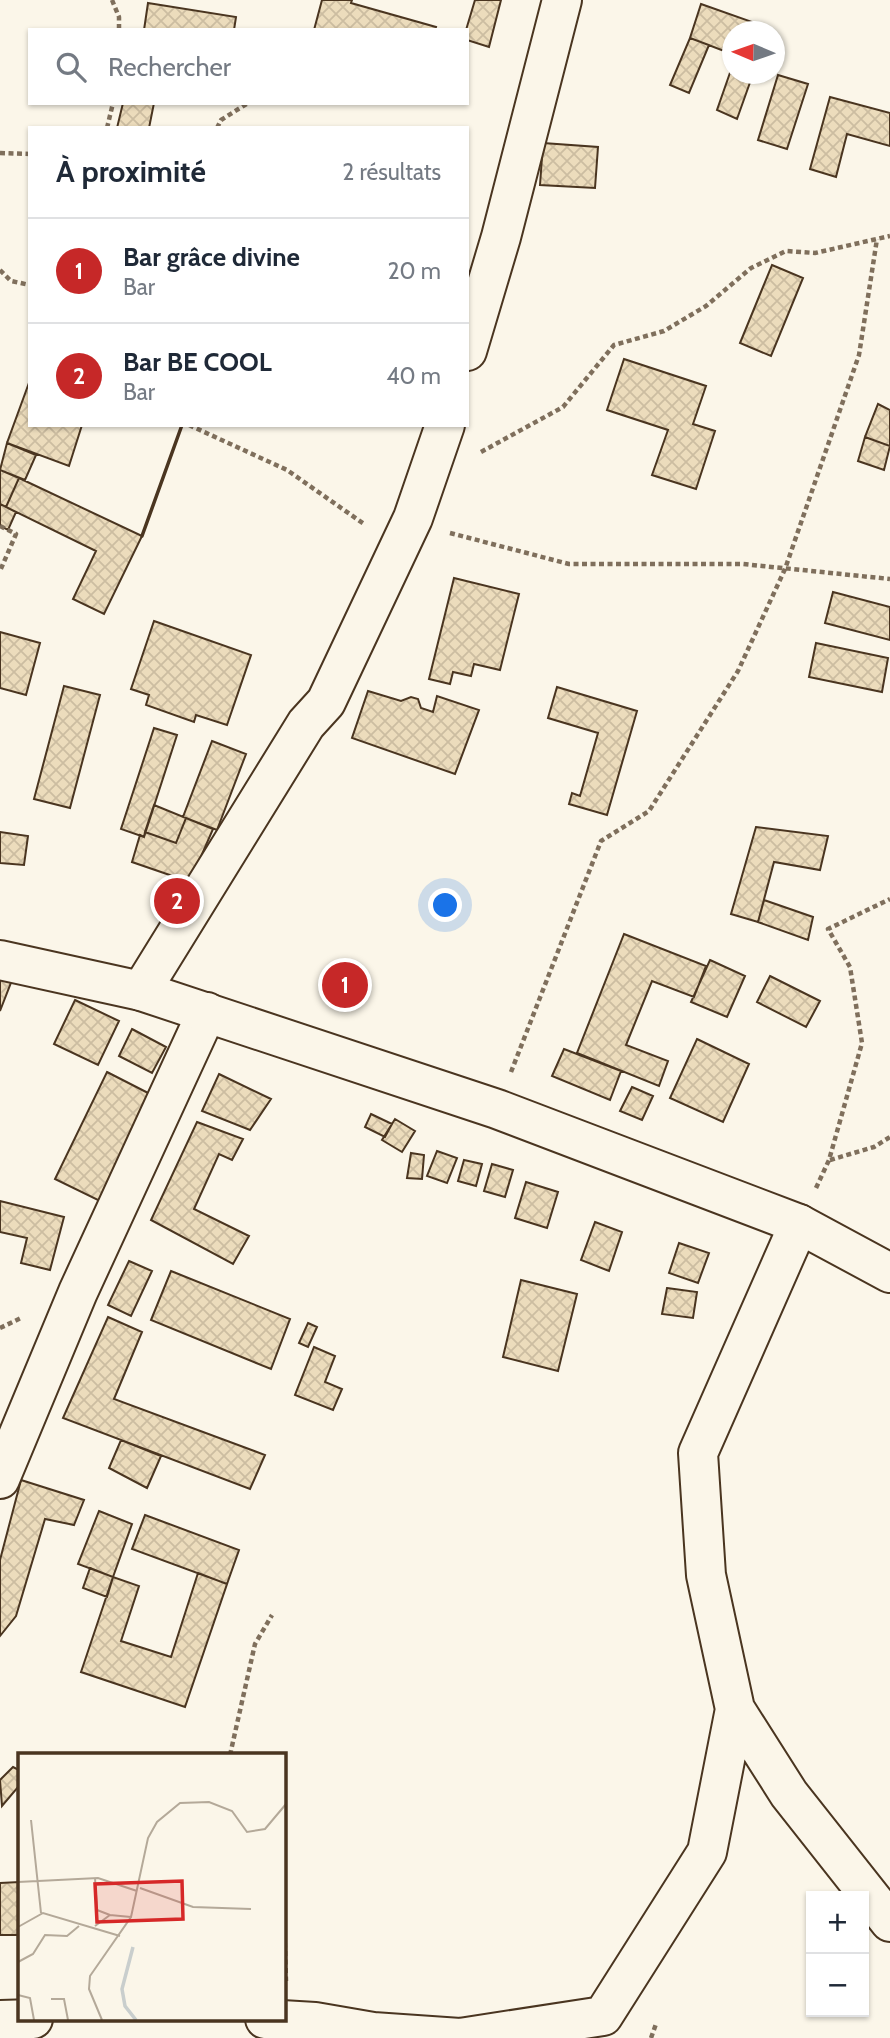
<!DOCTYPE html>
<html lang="fr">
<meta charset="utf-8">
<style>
body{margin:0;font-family:Cabin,sans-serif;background:#f6f6f7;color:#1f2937}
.controls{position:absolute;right:21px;bottom:21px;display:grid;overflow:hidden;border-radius:0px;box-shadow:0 2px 5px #0004}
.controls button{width:63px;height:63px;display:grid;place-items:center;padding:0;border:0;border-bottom:2px solid #e0e1e3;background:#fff;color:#1f2937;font:35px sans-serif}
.compass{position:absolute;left:722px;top:21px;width:63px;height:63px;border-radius:50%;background:#fff;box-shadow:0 2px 5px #0004;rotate:272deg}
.you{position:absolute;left:446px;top:906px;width:24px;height:24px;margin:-18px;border:5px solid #fff;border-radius:50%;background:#1a73e8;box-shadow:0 0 0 10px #1a73e833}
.badge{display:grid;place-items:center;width:46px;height:46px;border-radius:50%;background:#c62828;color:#fff;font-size:23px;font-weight:700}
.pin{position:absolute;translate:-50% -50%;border:4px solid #fff;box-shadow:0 2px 7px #0006}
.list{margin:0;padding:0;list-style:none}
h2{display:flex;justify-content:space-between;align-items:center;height:91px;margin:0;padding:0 28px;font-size:30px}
h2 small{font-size:23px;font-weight:400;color:#747a83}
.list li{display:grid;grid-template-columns:46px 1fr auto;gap:21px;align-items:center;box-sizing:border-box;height:105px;padding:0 28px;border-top:2px solid #e0e1e3}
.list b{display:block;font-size:26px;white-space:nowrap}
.list p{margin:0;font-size:23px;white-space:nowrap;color:#747a83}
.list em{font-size:23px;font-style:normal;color:#747a83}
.icon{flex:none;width:38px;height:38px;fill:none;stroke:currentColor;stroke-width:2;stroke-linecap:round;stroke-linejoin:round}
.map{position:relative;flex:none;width:890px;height:2038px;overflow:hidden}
.search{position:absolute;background:#fff;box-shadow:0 2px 5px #0004;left:28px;top:28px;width:441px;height:77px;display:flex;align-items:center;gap:18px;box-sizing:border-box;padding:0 24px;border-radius:0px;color:#747a83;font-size:26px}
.panel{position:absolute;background:#fff;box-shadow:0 2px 5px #0004;left:28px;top:126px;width:441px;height:301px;border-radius:0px}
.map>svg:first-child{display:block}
.building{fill:url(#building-cross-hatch);stroke:#4a3520;stroke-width:2}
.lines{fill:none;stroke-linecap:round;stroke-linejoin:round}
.minor-casing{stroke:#4a3520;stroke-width:42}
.primary-casing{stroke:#4a3520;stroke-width:42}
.path{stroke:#7f6f5c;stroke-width:4.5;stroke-dasharray:5 3.5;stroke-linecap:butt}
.minor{stroke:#fbf6e9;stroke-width:38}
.primary{stroke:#fbf6e9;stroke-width:38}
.wall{stroke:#4a3520;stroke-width:3.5}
.inset-river{fill:none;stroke:#c9cecd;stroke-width:3.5}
.inset-road{fill:none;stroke:#b4a999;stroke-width:2}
.view{fill:#d62828;fill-opacity:0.15;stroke:#d62828;stroke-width:3.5}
.inset-edge{fill:none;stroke:#4a3520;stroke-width:3.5}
</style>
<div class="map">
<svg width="890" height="2038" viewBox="0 0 890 2038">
<defs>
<pattern id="building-cross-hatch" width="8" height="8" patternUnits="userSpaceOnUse" patternTransform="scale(1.75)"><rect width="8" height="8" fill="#ecdcbc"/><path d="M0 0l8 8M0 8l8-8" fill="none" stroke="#ccbda1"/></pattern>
</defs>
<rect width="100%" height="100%" fill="#fbf6e9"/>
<path class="building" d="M 322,0 L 352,0 L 351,3 L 436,27 L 435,30 L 314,30 Z
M 475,0 L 501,0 L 489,47 L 467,40 L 466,30 Z
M 148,3 L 236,17 L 234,30 L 144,30 Z
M 701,4 L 769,28 L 768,32 L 732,32 L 732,54 L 690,38 Z
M 690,38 L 709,45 L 689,93 L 670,85 Z
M 732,67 L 732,74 L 753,74 L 737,119 L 717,110 Z
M 778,75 L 808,84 L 787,149 L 758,140 Z
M 830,97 L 890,113 L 890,146 L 847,134 L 836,177 L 810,169 Z
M 123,103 L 154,103 L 149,128 L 117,128 Z
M 543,143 L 598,147 L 595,188 L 540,185 Z
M 772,265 L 803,278 L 771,356 L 740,343 Z
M 624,359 L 706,386 L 693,424 L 715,431 L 696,489 L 652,475 L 668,430 L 607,410 Z
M 30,380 L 30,425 L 82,425 L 69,466 L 7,443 Z
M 878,404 L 890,410 L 890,446 L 865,437 Z
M 865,437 L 890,446 L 884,470 L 858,461 Z
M 7,443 L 36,455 L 25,480 L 0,470 Z
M 0,470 L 19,478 L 6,507 L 0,504 Z
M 19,478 L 142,536 L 104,614 L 73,599 L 96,551 L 6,507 Z
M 0,504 L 16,512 L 8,530 L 0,526 Z
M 454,578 L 519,594 L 500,670 L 474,664 L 471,676 L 453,672 L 450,684 L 429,679 Z
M 833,592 L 890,607 L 890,640 L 825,623 Z
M 154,621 L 251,655 L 227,725 L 196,715 L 194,722 L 146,705 L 149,695 L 131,689 Z
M 0,632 L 40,643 L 26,695 L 0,688 Z
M 816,643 L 888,658 L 882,692 L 809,677 Z
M 64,686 L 100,695 L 70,808 L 34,799 Z
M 557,687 L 637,711 L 607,815 L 569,804 L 572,793 L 580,796 L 598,733 L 548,718 Z
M 368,691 L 401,701 L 411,697 L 418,699 L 421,708 L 433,712 L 437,696 L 479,710 L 455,774 L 352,738 Z
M 154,728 L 177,735 L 144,837 L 121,829 Z
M 212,741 L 246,754 L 217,830 L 183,817 Z
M 154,805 L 186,818 L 176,843 L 145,832 Z
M 186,818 L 213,829 L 190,882 L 132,862 L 140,835 L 144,837 L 145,832 L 176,843 Z
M 756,827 L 828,836 L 820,870 L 774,862 L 758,922 L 731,914 Z
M 0,832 L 28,836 L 24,865 L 0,863 Z
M 764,900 L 813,917 L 808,940 L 758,922 Z
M 624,934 L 706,966 L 694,997 L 652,981 L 626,1045 L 668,1061 L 659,1086 L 577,1053 Z
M 710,960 L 745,976 L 727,1017 L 691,1002 Z
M 0,976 L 12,980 L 0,1011 Z
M 770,976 L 820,1001 L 806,1027 L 757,1002 Z
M 75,1000 L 119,1021 L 98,1065 L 54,1044 Z
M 132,1029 L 166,1047 L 152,1073 L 119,1056 Z
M 697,1039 L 749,1064 L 723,1122 L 670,1098 Z
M 564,1049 L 621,1071 L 610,1100 L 552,1076 Z
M 107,1072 L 156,1097 L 104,1203 L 55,1179 Z
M 219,1074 L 271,1099 L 250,1130 L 202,1111 Z
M 632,1087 L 653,1096 L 642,1120 L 620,1111 Z
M 371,1114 L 392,1124 L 385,1137 L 365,1127 Z
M 395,1119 L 415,1131 L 402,1152 L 382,1140 Z
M 197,1122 L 243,1139 L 232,1160 L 219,1154 L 194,1209 L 249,1236 L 233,1264 L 151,1220 Z
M 437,1151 L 457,1158 L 447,1183 L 427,1176 Z
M 411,1153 L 424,1155 L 422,1179 L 407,1178 Z
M 464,1160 L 482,1164 L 476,1186 L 458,1181 Z
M 492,1164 L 513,1170 L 505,1197 L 484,1191 Z
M 526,1182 L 558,1192 L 547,1228 L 515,1218 Z
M 0,1201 L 64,1217 L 50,1270 L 21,1263 L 27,1238 L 0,1232 Z
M 595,1222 L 622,1232 L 609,1271 L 581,1260 Z
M 679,1243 L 709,1253 L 698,1283 L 669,1273 Z
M 129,1261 L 152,1271 L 131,1316 L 108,1305 Z
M 171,1271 L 290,1319 L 271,1369 L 151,1320 Z
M 521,1280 L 577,1294 L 558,1371 L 503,1357 Z
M 667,1288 L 697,1292 L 693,1318 L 662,1314 Z
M 108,1317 L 142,1332 L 114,1399 L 265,1455 L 250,1489 L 63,1418 Z
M 308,1323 L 317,1327 L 308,1347 L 299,1343 Z
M 314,1347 L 335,1356 L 325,1382 L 342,1389 L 333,1410 L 295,1395 Z
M 121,1440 L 161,1456 L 147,1488 L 109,1468 Z
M 21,1480 L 84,1500 L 74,1525 L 45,1519 L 16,1616 L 0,1636 L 0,1560 Z
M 99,1511 L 132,1524 L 113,1577 L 78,1564 Z
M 145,1515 L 239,1550 L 227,1584 L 132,1549 Z
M 90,1568 L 113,1577 L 107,1597 L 83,1588 Z
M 198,1573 L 227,1584 L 185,1707 L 81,1672 L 113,1577 L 139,1586 L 121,1641 L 171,1657 Z
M 13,1767 L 19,1770 L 19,1786 L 2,1806 L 0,1780 Z
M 19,1882 L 19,1935 L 0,1935 L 0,1883 Z"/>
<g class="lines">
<g class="minor-casing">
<path id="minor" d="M 467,351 L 501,237 L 562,0
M 141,991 L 306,724 L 326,702 L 413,518 L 445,425
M 799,1224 L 698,1453 L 706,1575 L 735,1709 L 789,1794 L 890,1922
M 0,1479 L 78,1292 L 207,1012
M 265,2019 L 315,2022 L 373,2032 L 460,2038 L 603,2016 L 707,1852 L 735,1709
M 0,2020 L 33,2019"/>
</g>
<g class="primary-casing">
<path id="primary" d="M 0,960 L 141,991 L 497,1109 L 799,1224 L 890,1273"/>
</g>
<path class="path" d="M 112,0 L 119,17 L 119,30
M 107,128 L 113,103
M 217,128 L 221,120 L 248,103
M 0,153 L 30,154
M 0,270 L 11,281 L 30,285
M 189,425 L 287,470 L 364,524
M 481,452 L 563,407 L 614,345 L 664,331 L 706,306 L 751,268 L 786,251 L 815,253 L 890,236
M 0,526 L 16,534 L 0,571
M 450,533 L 569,564 L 743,564 L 890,579
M 511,1072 L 601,841 L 649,811 L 738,671 L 785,569 L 859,355 L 877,239
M 830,1160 L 874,1147 L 890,1137
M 816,1188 L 829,1160 L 862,1043 L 850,967 L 828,929 L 890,899
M 0,1328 L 21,1318
M 230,1755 L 255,1644 L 272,1615
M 284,1917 L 286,1981
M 651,2038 L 656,2024"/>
<use href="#minor" class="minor"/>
<use href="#primary" class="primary"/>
<path class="wall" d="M 142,536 L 182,425"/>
</g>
<g transform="translate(18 1753)">
<rect width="268" height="268" fill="#fbf6e9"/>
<path class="inset-river" d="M 115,194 L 104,236 L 107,253 L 118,267"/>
<path class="inset-road" d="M 13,67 L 23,160M 77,125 L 79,157 L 92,162M 0,129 L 80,125 L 119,138M 122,135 L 175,154 L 233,156M 77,173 L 92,162 L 113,164M 0,174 L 25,160 L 102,183M 0,209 L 15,201 L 27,182 L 49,183 L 61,173M 0,242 L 12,245 L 16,267M 33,246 L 46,246 L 50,267M 84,267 L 71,236 L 72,223 L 113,164 L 130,85 L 139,69 L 162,50 L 191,49 L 214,58 L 229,79 L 247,76 L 268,51"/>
<path class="view" d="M 164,128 L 165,166 L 79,169 L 77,131 Z"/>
<rect width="268" height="268" class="inset-edge"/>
</g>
</svg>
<div class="controls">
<button>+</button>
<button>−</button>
</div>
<svg class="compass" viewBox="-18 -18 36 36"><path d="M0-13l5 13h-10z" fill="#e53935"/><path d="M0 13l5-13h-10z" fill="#747a83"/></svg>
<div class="you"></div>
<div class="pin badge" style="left:345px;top:985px">1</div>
<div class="pin badge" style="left:177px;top:901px">2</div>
<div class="search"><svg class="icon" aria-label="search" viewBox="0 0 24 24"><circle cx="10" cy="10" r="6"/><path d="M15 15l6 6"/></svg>Rechercher</div>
<section class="panel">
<h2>À proximité<small>2 résultats</small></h2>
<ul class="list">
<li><span class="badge">1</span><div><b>Bar grâce divine</b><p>Bar</p></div><em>20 m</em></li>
<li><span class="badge">2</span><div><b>Bar BE COOL</b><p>Bar</p></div><em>40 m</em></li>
</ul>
</section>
</div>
